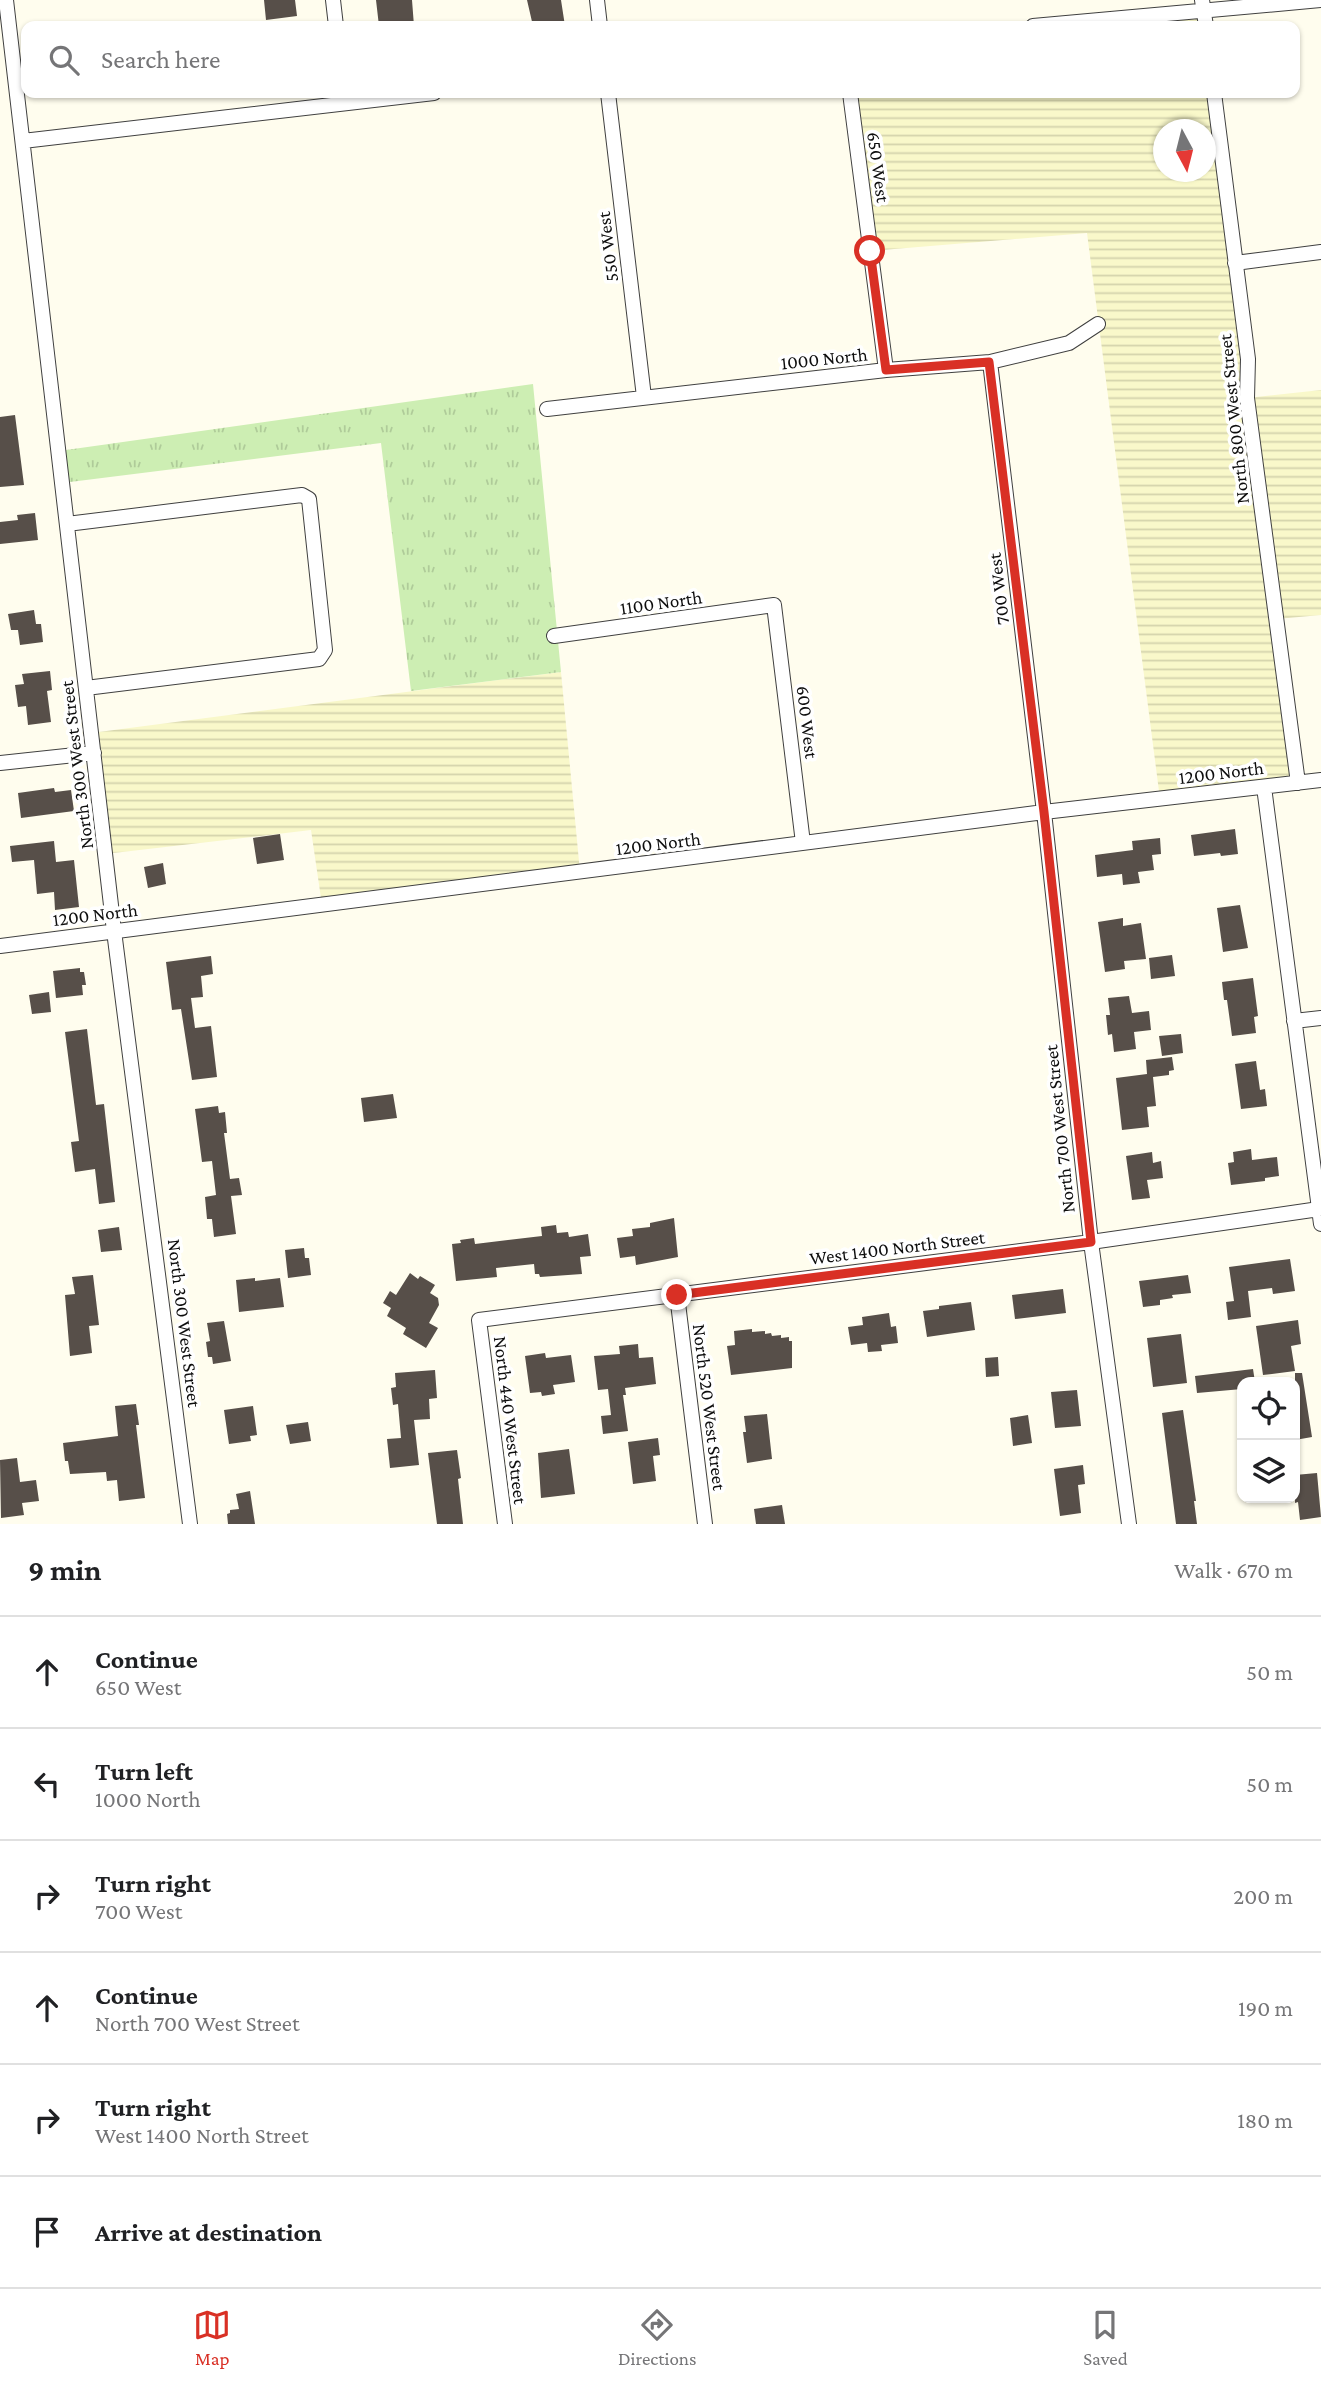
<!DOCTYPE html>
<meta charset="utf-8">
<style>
body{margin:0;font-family:"Crimson Pro",serif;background:#f6f6f6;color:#202124}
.controls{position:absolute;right:21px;bottom:21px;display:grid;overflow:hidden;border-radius:14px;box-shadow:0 2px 5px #0004}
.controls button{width:63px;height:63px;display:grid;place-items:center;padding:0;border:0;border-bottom:2px solid #e0e0e0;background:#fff;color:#202124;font:35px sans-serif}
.compass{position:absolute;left:1153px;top:119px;width:63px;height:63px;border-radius:50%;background:#fff;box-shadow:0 2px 5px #0004;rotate:173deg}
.stop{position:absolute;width:21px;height:21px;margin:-16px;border:5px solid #d93025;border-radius:50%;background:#fff}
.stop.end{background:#d93025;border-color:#fff;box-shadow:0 2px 7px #0008}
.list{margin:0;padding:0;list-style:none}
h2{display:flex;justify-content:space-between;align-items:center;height:91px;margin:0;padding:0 28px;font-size:30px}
h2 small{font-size:23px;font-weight:400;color:#757577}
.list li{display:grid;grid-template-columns:46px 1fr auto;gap:21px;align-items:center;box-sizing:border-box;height:112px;padding:0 28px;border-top:2px solid #e0e0e0}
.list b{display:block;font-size:26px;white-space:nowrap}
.list p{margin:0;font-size:23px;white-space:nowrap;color:#757577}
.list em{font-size:23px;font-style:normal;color:#757577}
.icon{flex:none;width:38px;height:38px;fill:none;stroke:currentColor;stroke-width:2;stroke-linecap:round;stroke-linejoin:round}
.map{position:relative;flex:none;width:1321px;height:1524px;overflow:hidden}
.search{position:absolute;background:#fff;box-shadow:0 2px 5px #0004;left:21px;right:21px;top:21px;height:77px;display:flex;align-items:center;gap:18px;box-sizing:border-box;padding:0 24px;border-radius:14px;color:#757577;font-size:26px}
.sheet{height:763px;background:#fff}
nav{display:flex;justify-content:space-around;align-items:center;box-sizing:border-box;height:98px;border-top:2px solid #e0e0e0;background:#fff;font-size:19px;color:#757577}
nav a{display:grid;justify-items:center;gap:4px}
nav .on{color:#d93025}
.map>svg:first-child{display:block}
.farmland{fill:url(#farmland-rules);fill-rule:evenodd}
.grass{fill:url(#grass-tufts)}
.building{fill:#574f49}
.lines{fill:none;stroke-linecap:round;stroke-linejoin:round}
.minor-casing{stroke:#404040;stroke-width:16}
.minor{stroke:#fff;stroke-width:14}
.route{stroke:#d93025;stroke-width:9}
.labels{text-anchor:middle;stroke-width:7;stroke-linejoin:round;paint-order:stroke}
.street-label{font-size:19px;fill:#0d0d0d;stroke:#fff}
</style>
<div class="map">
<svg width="1321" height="1524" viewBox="0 0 1321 1524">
<defs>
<pattern id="farmland-rules" width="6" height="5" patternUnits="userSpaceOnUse" patternTransform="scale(1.75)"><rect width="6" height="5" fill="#f9f8ca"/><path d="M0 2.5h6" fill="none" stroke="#d4d3ac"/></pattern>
<pattern id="grass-tufts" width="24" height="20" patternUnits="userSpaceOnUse" patternTransform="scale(1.75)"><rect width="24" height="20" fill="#cdeeb3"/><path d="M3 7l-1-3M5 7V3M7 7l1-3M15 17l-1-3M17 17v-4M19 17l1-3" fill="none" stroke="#afcb99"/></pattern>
</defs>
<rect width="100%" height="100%" fill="#fffdee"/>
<path class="farmland" d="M 1204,11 L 1206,26 L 1033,26 Z
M 850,93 L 1214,93 L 1247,398 L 1321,390 L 1321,615 L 1277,619 L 1298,783 L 1160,799 L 1087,233 L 870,251 ZM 1164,130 L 1206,130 L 1206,172 L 1164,172 Z
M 561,672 L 580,872 L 322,905 L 311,830 L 105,854 L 91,733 Z"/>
<path class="grass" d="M 533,384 L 561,672 L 411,691 L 381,443 L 62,483 L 59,451 Z"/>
<path class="building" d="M 264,0 L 295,0 L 297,16 L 266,20 Z
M 376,0 L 412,0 L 414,26 L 379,26 Z
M 527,0 L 561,0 L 565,26 L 533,26 Z
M 15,415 L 24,485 L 0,487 L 0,417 Z
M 35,513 L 38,540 L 0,544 L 0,522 L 18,520 L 17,515 Z
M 34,610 L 36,624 L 41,624 L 43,642 L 20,645 L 18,630 L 11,630 L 8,614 Z
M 50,671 L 52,690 L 47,691 L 51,722 L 28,725 L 26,706 L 18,707 L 15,685 L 24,684 L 22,674 Z
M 54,788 L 55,792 L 71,790 L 74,811 L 21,818 L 18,793 Z
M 1235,829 L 1238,854 L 1221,856 L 1220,853 L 1194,856 L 1191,835 Z
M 280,834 L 284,860 L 257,864 L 253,838 Z
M 1160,838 L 1161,854 L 1152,855 L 1154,870 L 1138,872 L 1140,883 L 1123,885 L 1122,874 L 1097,877 L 1095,855 L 1133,850 L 1132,841 Z
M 54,841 L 56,862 L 74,860 L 79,907 L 55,910 L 54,892 L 37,894 L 34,860 L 12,862 L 10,846 Z
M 163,863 L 166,884 L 148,888 L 144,867 Z
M 1240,905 L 1248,948 L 1223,952 L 1217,908 Z
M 1123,918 L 1123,926 L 1141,923 L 1146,959 L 1124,961 L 1125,969 L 1105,972 L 1098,922 Z
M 1172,955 L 1175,976 L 1151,979 L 1149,958 Z
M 211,956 L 213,974 L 201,976 L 203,997 L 191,998 L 195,1028 L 211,1026 L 217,1077 L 192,1080 L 181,1009 L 172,1010 L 166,962 Z
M 80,968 L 80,972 L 84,972 L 86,985 L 82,985 L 83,995 L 56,998 L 53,971 Z
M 1253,978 L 1258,1016 L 1254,1017 L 1256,1033 L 1232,1036 L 1227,1000 L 1224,1000 L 1222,982 Z
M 49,992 L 51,1012 L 32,1014 L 29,995 Z
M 1129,996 L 1132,1013 L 1149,1011 L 1151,1030 L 1134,1032 L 1136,1049 L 1114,1052 L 1112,1034 L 1108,1035 L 1106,1015 L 1110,1015 L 1108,998 Z
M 87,1029 L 96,1105 L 104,1104 L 115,1202 L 99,1204 L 95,1169 L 75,1172 L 71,1142 L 79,1141 L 65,1032 Z
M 1181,1034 L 1183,1053 L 1162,1056 L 1159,1036 Z
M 1172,1057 L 1174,1070 L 1169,1071 L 1169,1075 L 1153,1077 L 1156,1106 L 1147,1107 L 1149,1127 L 1122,1130 L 1116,1078 L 1147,1074 L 1146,1060 Z
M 1256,1061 L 1260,1090 L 1265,1089 L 1267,1106 L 1241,1109 L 1235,1064 Z
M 393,1094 L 397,1118 L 364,1122 L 361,1098 Z
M 218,1106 L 219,1113 L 225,1112 L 227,1133 L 224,1133 L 230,1179 L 239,1178 L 242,1195 L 231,1196 L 236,1234 L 214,1237 L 212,1219 L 207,1219 L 205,1197 L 216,1195 L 212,1161 L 202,1162 L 195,1109 Z
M 1251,1149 L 1252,1160 L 1277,1157 L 1279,1176 L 1265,1178 L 1265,1181 L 1231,1185 L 1228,1163 L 1234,1162 L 1233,1152 Z
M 1152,1152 L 1153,1163 L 1161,1161 L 1163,1178 L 1147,1180 L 1150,1198 L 1132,1200 L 1126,1156 Z
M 674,1218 L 678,1257 L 636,1265 L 635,1256 L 620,1258 L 617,1238 L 633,1236 L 632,1229 L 650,1227 L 650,1223 Z
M 556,1225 L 557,1233 L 568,1232 L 569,1237 L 588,1234 L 591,1256 L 580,1257 L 582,1274 L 540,1277 L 539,1274 L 535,1274 L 534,1264 L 496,1268 L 497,1277 L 456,1281 L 452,1244 L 461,1243 L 460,1240 L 474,1238 L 475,1244 L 542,1236 L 541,1227 Z
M 119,1227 L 122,1250 L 101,1252 L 98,1230 Z
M 304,1248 L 305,1258 L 309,1258 L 311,1275 L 288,1278 L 285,1250 Z
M 1290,1259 L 1295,1291 L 1273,1294 L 1272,1288 L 1248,1291 L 1251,1317 L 1228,1320 L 1226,1302 L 1234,1301 L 1229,1267 Z
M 410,1273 L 418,1279 L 420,1276 L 435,1285 L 430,1293 L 438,1298 L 439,1305 L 429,1323 L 438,1328 L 426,1348 L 403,1334 L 406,1328 L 387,1316 L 391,1308 L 383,1303 L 390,1291 L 396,1295 Z
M 93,1275 L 99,1325 L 89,1326 L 92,1353 L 70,1356 L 65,1295 L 75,1294 L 72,1277 Z
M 1188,1275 L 1191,1293 L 1172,1295 L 1173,1298 L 1160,1300 L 1160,1305 L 1143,1307 L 1139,1281 Z
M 255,1278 L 255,1281 L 280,1278 L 284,1307 L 239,1312 L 236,1280 Z
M 1063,1289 L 1066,1313 L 1015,1319 L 1012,1295 Z
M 971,1302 L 975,1330 L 927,1337 L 923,1311 L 939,1309 L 939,1306 Z
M 889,1313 L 891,1327 L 896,1326 L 898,1343 L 881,1345 L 882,1351 L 868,1352 L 867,1343 L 851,1345 L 848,1327 L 863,1325 L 862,1317 Z
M 1298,1320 L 1301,1344 L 1291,1346 L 1295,1371 L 1263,1375 L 1256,1326 Z
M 224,1321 L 231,1361 L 213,1364 L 212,1357 L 208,1357 L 206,1342 L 210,1341 L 207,1323 Z
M 752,1329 L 752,1332 L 765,1331 L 765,1334 L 771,1333 L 772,1336 L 781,1335 L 781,1338 L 789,1337 L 789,1341 L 792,1341 L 792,1368 L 731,1375 L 727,1346 L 735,1345 L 734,1331 Z
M 1181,1334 L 1187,1383 L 1153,1387 L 1147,1338 Z
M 638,1344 L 639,1358 L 653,1357 L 656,1384 L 625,1388 L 626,1395 L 623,1395 L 628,1431 L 603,1434 L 601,1416 L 611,1415 L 608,1389 L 598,1390 L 594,1356 L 620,1354 L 619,1346 Z
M 545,1353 L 546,1358 L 571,1355 L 575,1382 L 553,1385 L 555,1394 L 542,1396 L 541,1392 L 530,1393 L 525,1356 Z
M 998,1357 L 999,1376 L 986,1377 L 985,1358 Z
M 1253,1369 L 1255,1382 L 1242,1382 L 1242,1389 L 1197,1393 L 1195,1376 Z
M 435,1370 L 437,1398 L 429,1399 L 430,1419 L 414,1420 L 419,1465 L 390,1468 L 387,1439 L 401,1438 L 398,1404 L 393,1405 L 391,1388 L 396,1387 L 395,1373 Z
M 1295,1373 L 1302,1373 L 1312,1437 L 1295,1440 Z
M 1077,1390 L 1081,1426 L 1055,1428 L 1051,1392 Z
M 136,1404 L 139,1425 L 136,1425 L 145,1498 L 119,1501 L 117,1480 L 107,1481 L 106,1472 L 70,1474 L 68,1461 L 65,1461 L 63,1443 L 118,1436 L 115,1406 Z
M 253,1406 L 257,1435 L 250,1436 L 251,1441 L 229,1444 L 224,1410 Z
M 1183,1410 L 1196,1501 L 1194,1501 L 1197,1524 L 1176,1524 L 1162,1413 Z
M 767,1414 L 772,1459 L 747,1463 L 743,1432 L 746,1432 L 744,1416 Z
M 1028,1415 L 1032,1443 L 1013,1446 L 1010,1418 Z
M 308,1422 L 311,1441 L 290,1444 L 286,1425 Z
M 658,1438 L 660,1455 L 653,1456 L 656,1481 L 633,1484 L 628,1442 Z
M 569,1449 L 575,1494 L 541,1498 L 538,1453 Z
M 457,1450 L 461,1478 L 458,1479 L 463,1524 L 437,1524 L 428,1453 Z
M 17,1458 L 20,1482 L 36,1480 L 39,1501 L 22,1503 L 24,1515 L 1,1518 L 0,1460 Z
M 1083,1465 L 1085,1484 L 1078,1485 L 1081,1513 L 1060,1516 L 1054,1469 Z
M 1317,1473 L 1321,1517 L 1300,1520 L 1298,1502 L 1295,1503 L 1295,1475 Z
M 250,1491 L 255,1524 L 228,1524 L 227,1514 L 230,1513 L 230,1510 L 239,1509 L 236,1494 Z
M 782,1505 L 785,1524 L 756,1524 L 754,1509 Z"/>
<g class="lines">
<g class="minor-casing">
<path id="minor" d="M 6,0 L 114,931 L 190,1524
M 333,0 L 336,26
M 597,0 L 600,26
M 1202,0 L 1206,26
M 1033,26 L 1321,0
M 608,93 L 644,397
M 850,93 L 886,370
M 1214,93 L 1248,359 L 1247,398 L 1298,783
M 23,141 L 434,93
M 1235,263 L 1321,252
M 990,362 L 1044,812 L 1091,1242 L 1129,1524
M 547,409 L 886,370 L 990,362 L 1069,343 L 1098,324
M 67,524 L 302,495 L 309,499 L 325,650 L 319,659 L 86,688
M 554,636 L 774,605 L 803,843
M 0,763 L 94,753
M 1264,787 L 1321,1224
M 0,946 L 1044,812 L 1321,780
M 1294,1021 L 1321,1018
M 677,1295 L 705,1524
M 505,1524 L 479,1320 L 1091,1242 L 1319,1209"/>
</g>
<use href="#minor" class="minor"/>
</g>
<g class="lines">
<path class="route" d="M 677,1295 L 1091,1242 L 1044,812 L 989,362 L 886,370 L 870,251"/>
</g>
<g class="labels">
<g class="street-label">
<text transform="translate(879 167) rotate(82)" y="7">650 West</text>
<text transform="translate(607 247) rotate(-97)" y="7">550 West</text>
<text transform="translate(824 358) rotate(-6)" y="7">1000 North</text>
<text transform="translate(1233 419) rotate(-96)" y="7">North 800 West Street</text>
<text transform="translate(998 589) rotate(-97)" y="7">700 West</text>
<text transform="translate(661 602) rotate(-8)" y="7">1100 North</text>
<text transform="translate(808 722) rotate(83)" y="7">600 West</text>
<text transform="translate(76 765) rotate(-97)" y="7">North 300 West Street</text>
<text transform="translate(1221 772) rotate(-7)" y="7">1200 North</text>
<text transform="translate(658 843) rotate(-7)" y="7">1200 North</text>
<text transform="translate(95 914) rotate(-7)" y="7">1200 North</text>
<text transform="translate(1059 1129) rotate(-96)" y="7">North 700 West Street</text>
<text transform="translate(897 1247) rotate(-7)" y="7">West 1400 North Street</text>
<text transform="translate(185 1323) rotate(83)" y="7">North 300 West Street</text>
<text transform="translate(710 1407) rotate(83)" y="7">North 520 West Street</text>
<text transform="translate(511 1420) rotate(83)" y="7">North 440 West Street</text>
</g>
</g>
</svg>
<div class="controls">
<button><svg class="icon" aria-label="locate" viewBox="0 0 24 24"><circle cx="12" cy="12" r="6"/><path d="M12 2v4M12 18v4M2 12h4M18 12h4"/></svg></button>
<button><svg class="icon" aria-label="layers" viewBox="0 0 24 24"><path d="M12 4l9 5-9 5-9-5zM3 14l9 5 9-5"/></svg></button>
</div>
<svg class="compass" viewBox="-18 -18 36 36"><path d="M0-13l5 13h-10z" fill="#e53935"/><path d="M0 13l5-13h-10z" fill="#757577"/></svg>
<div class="stop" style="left:870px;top:251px"></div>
<div class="stop end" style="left:677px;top:1295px"></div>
<div class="search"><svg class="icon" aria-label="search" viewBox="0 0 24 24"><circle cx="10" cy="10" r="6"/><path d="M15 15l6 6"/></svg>Search here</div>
</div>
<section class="sheet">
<h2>9 min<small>Walk · 670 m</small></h2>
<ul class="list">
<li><svg class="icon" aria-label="ahead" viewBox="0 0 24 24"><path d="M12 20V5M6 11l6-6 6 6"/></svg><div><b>Continue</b><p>650 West</p></div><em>50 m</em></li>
<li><svg class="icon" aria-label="left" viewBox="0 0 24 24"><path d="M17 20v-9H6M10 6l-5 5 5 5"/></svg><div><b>Turn left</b><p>1000 North</p></div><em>50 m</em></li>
<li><svg class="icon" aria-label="right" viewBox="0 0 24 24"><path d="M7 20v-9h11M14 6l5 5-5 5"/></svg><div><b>Turn right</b><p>700 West</p></div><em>200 m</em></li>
<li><svg class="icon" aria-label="ahead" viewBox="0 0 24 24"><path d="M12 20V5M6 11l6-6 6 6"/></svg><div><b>Continue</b><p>North 700 West Street</p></div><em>190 m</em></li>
<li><svg class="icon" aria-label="right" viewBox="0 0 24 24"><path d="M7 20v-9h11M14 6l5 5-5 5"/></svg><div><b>Turn right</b><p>West 1400 North Street</p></div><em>180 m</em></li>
<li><svg class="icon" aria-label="arrive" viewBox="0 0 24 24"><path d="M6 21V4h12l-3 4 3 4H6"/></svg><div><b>Arrive at destination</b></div></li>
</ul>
</section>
<nav>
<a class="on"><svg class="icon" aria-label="map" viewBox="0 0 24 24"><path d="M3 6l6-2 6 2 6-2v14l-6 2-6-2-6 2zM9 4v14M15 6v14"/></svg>Map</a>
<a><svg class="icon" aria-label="directions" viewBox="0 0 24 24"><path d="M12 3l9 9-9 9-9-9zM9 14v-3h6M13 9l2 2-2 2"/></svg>Directions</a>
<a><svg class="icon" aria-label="saved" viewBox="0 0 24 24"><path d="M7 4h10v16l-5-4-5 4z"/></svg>Saved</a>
</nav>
